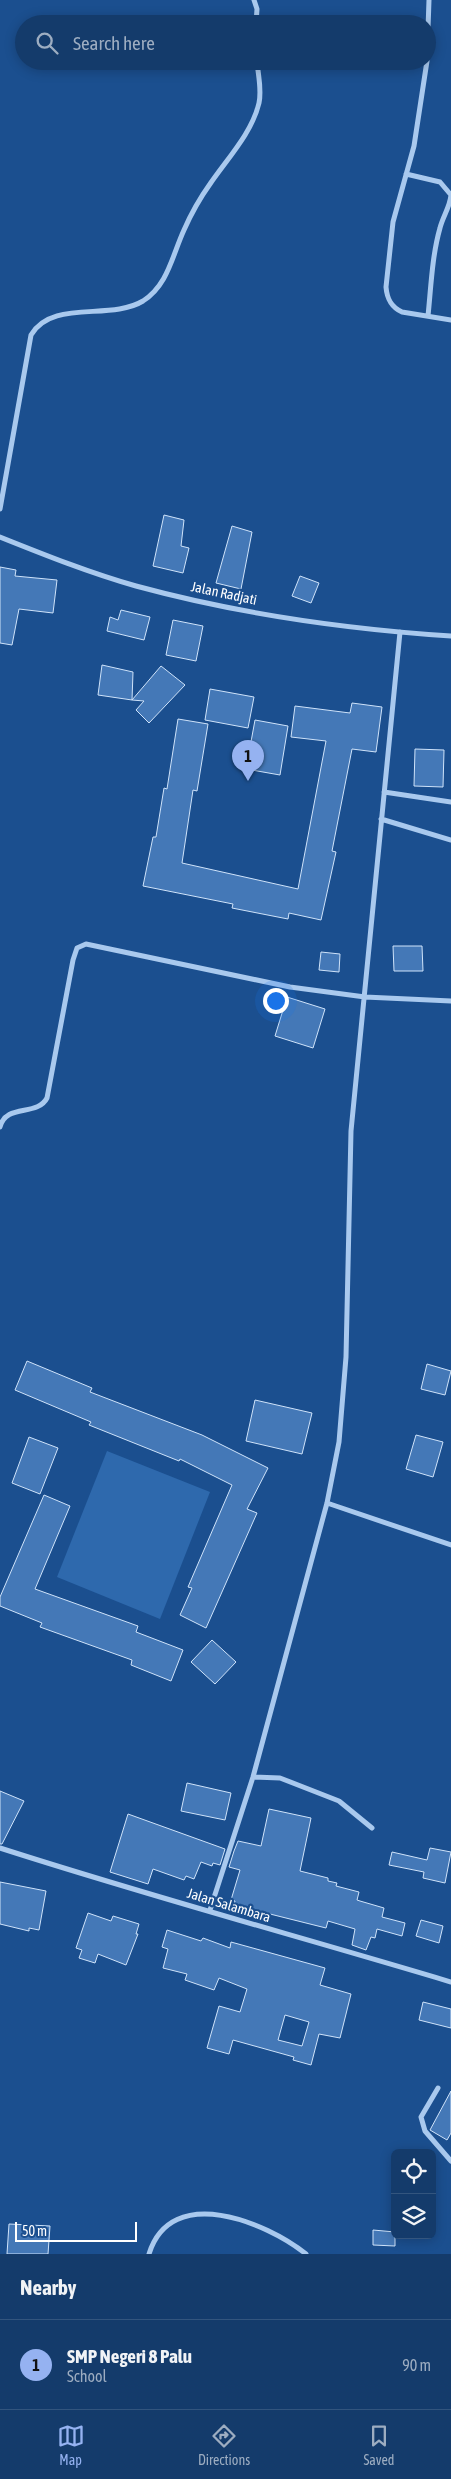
<!DOCTYPE html>
<style>
body{margin:0;font-family:"Asap Condensed",sans-serif;background:#214673;color:#f1f3f6}
.controls{position:absolute;right:15px;bottom:15px;display:grid;overflow:hidden;border-radius:8px;box-shadow:0 2px 12px #0003}
.controls button{width:45px;height:45px;display:grid;place-items:center;padding:0;border:0;border-bottom:1px solid #33557e;background:#143b6b;color:#f1f3f6;font:25px sans-serif}
.scale{position:absolute;left:15px;bottom:12px;width:122px;box-sizing:border-box;padding-left:5px;border:2px solid #fff;border-top:0;font-size:14px;line-height:18px;white-space:nowrap;color:#fff;-webkit-text-stroke:4px #1b4f8f;paint-order:stroke}
.you{position:absolute;left:275px;top:1000px;width:18px;height:18px;margin:-12px;border:4px solid #fff;border-radius:50%;background:#1a73e8;box-shadow:0 0 0 8px #1a73e833}
.badge{display:grid;place-items:center;width:32px;height:32px;border-radius:50%;background:#95b2f1;color:#111;font-size:16px;font-weight:700}
.pin{position:absolute;translate:-50% -41px;filter:drop-shadow(0 1px 2px #0008)}
.pin::after{content:'';position:absolute;top:26px;width:18px;height:15px;background:inherit;clip-path:polygon(0 0,100% 0,50% 100%)}
.list{margin:0;padding:0;list-style:none}
h2{display:flex;justify-content:space-between;align-items:center;height:65px;margin:0;padding:0 20px;font-size:21px}
h2 small{font-size:16px;font-weight:400;color:#9dadc1}
.list li{display:grid;grid-template-columns:32px 1fr auto;gap:15px;align-items:center;box-sizing:border-box;height:90px;padding:0 20px;border-top:1px solid #33557e}
.list b{display:block;font-size:19px;white-space:nowrap}
.list p{margin:0;font-size:16px;white-space:nowrap;color:#9dadc1}
.list em{font-size:16px;font-style:normal;color:#9dadc1}
.icon{flex:none;width:28px;height:28px;fill:none;stroke:currentColor;stroke-width:2;stroke-linecap:round;stroke-linejoin:round}
.map{position:relative;flex:none;width:451px;height:2254px;overflow:hidden}
.search{position:absolute;background:#143b6b;box-shadow:0 2px 12px #0003;left:15px;right:15px;top:15px;height:55px;display:flex;align-items:center;gap:12px;box-sizing:border-box;padding:0 18px;border-radius:28px;color:#9dadc1;font-size:19px}
.sheet{height:155px;background:#143b6b}
nav{display:flex;justify-content:space-around;align-items:center;box-sizing:border-box;height:70px;border-top:1px solid #33557e;background:#143b6b;font-size:14px;color:#9dadc1}
nav a{display:grid;justify-items:center;gap:2px}
nav .on{color:#95b2f1}
.map>svg:first-child{display:block}
.green{fill:#2e69ad}
.building{fill:#4478b7;stroke:#cfe3fa;fill-rule:evenodd}
.lines{fill:none;stroke-linecap:round;stroke-linejoin:round}
.minor{stroke:#a9c9ee;stroke-width:5}
.labels{text-anchor:middle;stroke-width:4.5;stroke-linejoin:round;paint-order:stroke}
.street-label{font-size:14px;fill:#fff;stroke:#1b4f8f}
</style>
<div class="map">
<svg width="451" height="2254" viewBox="0 0 451 2254">
<rect width="100%" height="100%" fill="#1b4f8f"/>
<path class="green" d="M 107,1451 L 210,1492 L 160,1619 L 57,1577 Z"/>
<path class="building" d="M 164,515 L 184,520 L 181,546 L 189,548 L 183,573 L 153,566 Z
M 232,526 L 252,532 L 241,589 L 216,583 Z
M 0,567 L 16,570 L 15,576 L 57,580 L 53,613 L 19,609 L 12,645 L 0,643 Z
M 300,576 L 319,583 L 311,603 L 292,596 Z
M 121,610 L 150,617 L 144,640 L 107,631 L 110,617 L 118,620 Z
M 173,620 L 203,626 L 196,661 L 166,655 Z
M 102,665 L 133,672 L 132,700 L 98,695 Z
M 161,666 L 185,685 L 149,723 L 136,710 L 144,701 L 132,700 Z
M 210,689 L 254,697 L 248,728 L 205,720 Z
M 352,703 L 382,707 L 376,752 L 352,749 L 332,851 L 336,852 L 321,920 L 289,913 L 288,919 L 232,908 L 233,904 L 143,886 L 153,837 L 156,837 L 164,788 L 167,789 L 178,719 L 208,724 L 197,791 L 193,790 L 182,863 L 298,889 L 326,741 L 291,737 L 295,706 L 350,713 Z
M 255,720 L 288,726 L 280,775 L 246,769 Z
M 415,749 L 444,750 L 443,787 L 414,786 Z
M 393,946 L 422,946 L 423,971 L 394,971 Z
M 321,952 L 340,954 L 339,972 L 319,970 Z
M 287,997 L 325,1009 L 313,1048 L 275,1036 Z
M 27,1361 L 92,1388 L 90,1392 L 202,1435 L 268,1468 L 247,1509 L 257,1513 L 206,1628 L 180,1615 L 192,1588 L 188,1587 L 232,1485 L 180,1459 L 179,1461 L 89,1425 L 91,1422 L 15,1390 Z
M 427,1364 L 451,1371 L 445,1395 L 421,1389 Z
M 255,1400 L 312,1413 L 302,1454 L 246,1441 Z
M 416,1435 L 443,1442 L 433,1477 L 406,1469 Z
M 29,1437 L 58,1448 L 40,1494 L 12,1483 Z
M 44,1495 L 70,1506 L 35,1589 L 138,1626 L 136,1632 L 183,1650 L 171,1681 L 131,1665 L 132,1660 L 40,1627 L 42,1623 L 0,1606 L 0,1597 Z
M 212,1640 L 236,1662 L 215,1684 L 191,1662 Z
M 187,1783 L 231,1793 L 225,1820 L 181,1811 Z
M 0,1791 L 24,1801 L 2,1844 L 0,1844 Z
M 269,1809 L 311,1818 L 300,1871 L 328,1878 L 328,1881 L 337,1883 L 336,1886 L 359,1892 L 357,1900 L 360,1901 L 384,1908 L 382,1917 L 405,1923 L 402,1936 L 377,1929 L 375,1938 L 371,1937 L 366,1950 L 352,1945 L 355,1929 L 328,1921 L 326,1928 L 234,1905 L 235,1901 L 231,1900 L 240,1870 L 229,1867 L 234,1851 L 238,1841 L 261,1846 Z
M 128,1814 L 225,1849 L 220,1865 L 213,1863 L 212,1866 L 201,1862 L 194,1879 L 186,1876 L 184,1880 L 153,1869 L 148,1884 L 110,1872 Z
M 430,1848 L 451,1852 L 445,1883 L 423,1878 L 424,1872 L 389,1865 L 392,1852 L 427,1860 Z
M 0,1882 L 46,1891 L 39,1930 L 29,1928 L 29,1931 L 0,1924 Z
M 88,1913 L 111,1921 L 113,1916 L 139,1924 L 136,1934 L 138,1934 L 126,1965 L 98,1954 L 95,1963 L 79,1958 L 82,1950 L 76,1948 Z
M 421,1920 L 443,1926 L 439,1943 L 416,1936 Z
M 167,1930 L 201,1941 L 203,1938 L 230,1948 L 231,1942 L 325,1968 L 320,1985 L 351,1994 L 340,2038 L 319,2034 L 311,2065 L 293,2060 L 294,2057 L 233,2040 L 229,2054 L 207,2048 L 219,2006 L 240,2012 L 247,1989 L 219,1978 L 214,1990 L 185,1980 L 187,1974 L 163,1968 L 168,1949 L 162,1947 ZM 285,2015 L 309,2022 L 302,2046 L 278,2040 Z
M 423,2002 L 451,2009 L 451,2028 L 419,2020 Z
M 451,2091 L 451,2133 L 447,2140 L 430,2130 Z
M 9,2224 L 50,2226 L 48,2254 L 7,2254 Z
M 373,2230 L 395,2232 L 395,2246 L 373,2245 Z"/>
<g class="lines">
<path class="minor" d="M 254,0 L 257,9 L 256,24
M 427,58 L 429,0
M 427,61 L 414,146 L 393,222 L 386,287 C 387,299 391,307 402,312 L 451,320
M 406,174 L 440,182 L 451,195 C 450,207 443,216 440,228 C 432,256 431,287 428,316
M 0,509 L 31,335 C 52,299 110,321 143,301 C 168,285 172,256 184,230 C 191,214 200,198 210,184 C 227,159 252,133 259,103 C 262,89 258,75 257,61
M 0,537 C 45,555 90,573 136,586 C 239,614 345,629 451,636
M 384,792 L 451,802
M 381,819 L 451,840
M 0,1127 C 6,1103 37,1117 47,1098 L 73,960 L 77,948 L 86,944 L 290,987 L 365,997 L 451,1001
M 327,1503 L 451,1545
M 253,1777 L 280,1778 L 339,1801 L 372,1828
M 0,1848 C 149,1896 301,1937 451,1982
M 210,1910 L 253,1777 L 327,1503 L 339,1442 L 346,1357 L 351,1131 L 400,632
M 438,2088 L 421,2117 L 425,2131 L 451,2161
M 149,2254 C 171,2183 266,2222 306,2254"/>
</g>
<g class="labels">
<g class="street-label">
<text transform="translate(224 593) rotate(12)" y="5">Jalan Radjati</text>
<text transform="translate(229 1905) rotate(17)" y="5">Jalan Salambara</text>
</g>
</g>
</svg>
<div class="controls">
<button><svg class="icon" aria-label="locate" viewBox="0 0 24 24"><circle cx="12" cy="12" r="6"/><path d="M12 2v4M12 18v4M2 12h4M18 12h4"/></svg></button>
<button><svg class="icon" aria-label="layers" viewBox="0 0 24 24"><path d="M12 4l9 5-9 5-9-5zM3 14l9 5 9-5"/></svg></button>
</div>
<div class="scale">50 m</div>
<div class="you"></div>
<div class="pin badge" style="left:248px;top:781px">1</div>
<div class="search"><svg class="icon" aria-label="search" viewBox="0 0 24 24"><circle cx="10" cy="10" r="6"/><path d="M15 15l6 6"/></svg>Search here</div>
</div>
<section class="sheet">
<h2>Nearby<small></small></h2>
<ul class="list">
<li><span class="badge">1</span><div><b>SMP Negeri 8 Palu</b><p>School</p></div><em>90 m</em></li>
</ul>
</section>
<nav>
<a class="on"><svg class="icon" aria-label="map" viewBox="0 0 24 24"><path d="M3 6l6-2 6 2 6-2v14l-6 2-6-2-6 2zM9 4v14M15 6v14"/></svg>Map</a>
<a><svg class="icon" aria-label="directions" viewBox="0 0 24 24"><path d="M12 3l9 9-9 9-9-9zM9 14v-3h6M13 9l2 2-2 2"/></svg>Directions</a>
<a><svg class="icon" aria-label="saved" viewBox="0 0 24 24"><path d="M7 4h10v16l-5-4-5 4z"/></svg>Saved</a>
</nav>
